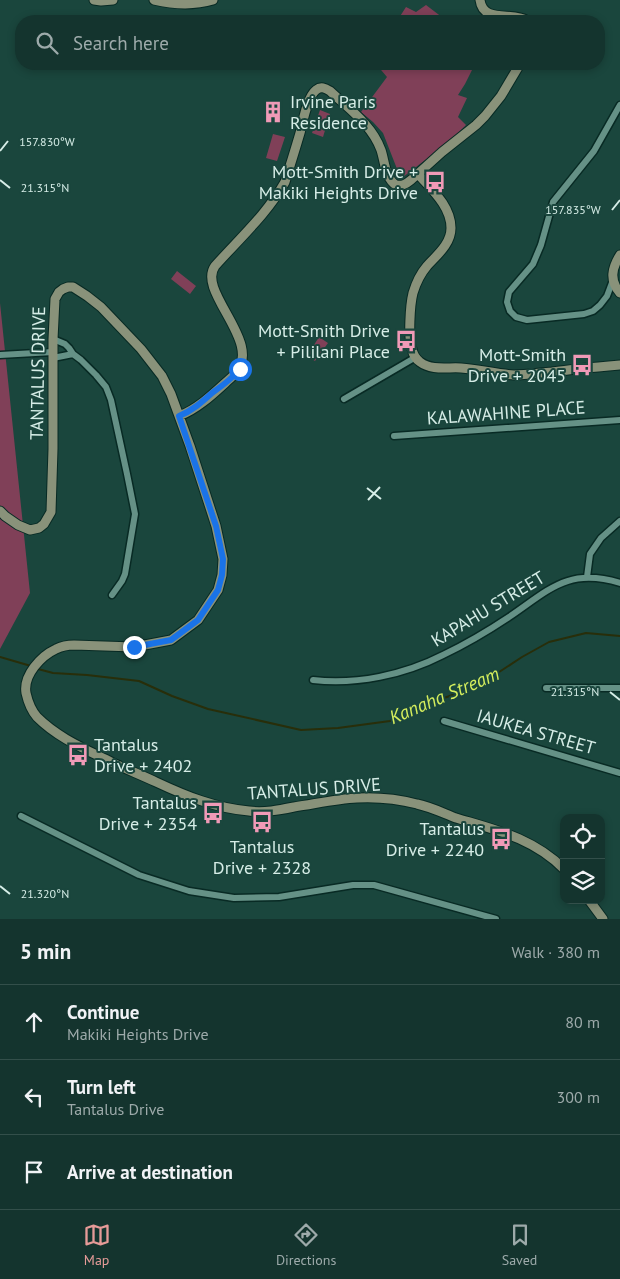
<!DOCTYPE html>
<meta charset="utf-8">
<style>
body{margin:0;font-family:"PT Sans",sans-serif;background:#213f3a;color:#f1f3f6}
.controls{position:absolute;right:15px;bottom:15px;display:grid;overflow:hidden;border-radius:10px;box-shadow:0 2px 8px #0003}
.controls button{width:45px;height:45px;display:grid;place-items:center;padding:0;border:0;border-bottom:1px solid #334f4a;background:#14342e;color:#f1f3f6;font:25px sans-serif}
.stop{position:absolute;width:15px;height:15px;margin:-11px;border:4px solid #1a73e8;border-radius:50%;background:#fff}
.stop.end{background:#1a73e8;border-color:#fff;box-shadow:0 1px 5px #0008}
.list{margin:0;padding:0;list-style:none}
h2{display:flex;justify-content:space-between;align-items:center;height:65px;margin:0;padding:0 20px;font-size:21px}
h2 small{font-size:16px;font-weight:400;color:#9daaaa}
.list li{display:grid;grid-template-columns:32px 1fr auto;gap:15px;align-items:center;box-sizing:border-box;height:75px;padding:0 20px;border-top:1px solid #334f4a}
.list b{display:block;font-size:19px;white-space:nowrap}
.list p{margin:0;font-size:16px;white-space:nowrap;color:#9daaaa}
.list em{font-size:16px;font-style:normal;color:#9daaaa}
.icon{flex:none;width:28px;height:28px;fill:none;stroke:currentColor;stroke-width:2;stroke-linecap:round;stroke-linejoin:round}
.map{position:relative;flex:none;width:620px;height:919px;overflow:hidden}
.search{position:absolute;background:#14342e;box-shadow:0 2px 8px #0003;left:15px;right:15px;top:15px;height:55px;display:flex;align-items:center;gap:12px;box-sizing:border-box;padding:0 18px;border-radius:20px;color:#9daaaa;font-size:19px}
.sheet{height:290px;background:#14342e}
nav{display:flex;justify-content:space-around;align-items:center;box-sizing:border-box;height:70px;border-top:1px solid #334f4a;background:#14342e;font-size:14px;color:#9daaaa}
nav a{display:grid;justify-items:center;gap:2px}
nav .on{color:#e69b98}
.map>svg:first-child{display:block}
.green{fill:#804058}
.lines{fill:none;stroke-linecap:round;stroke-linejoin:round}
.stream{stroke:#282e0a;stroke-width:2}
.street-casing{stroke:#082a24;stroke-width:9}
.secondary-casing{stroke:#082a24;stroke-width:11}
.street{stroke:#659186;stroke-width:6}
.secondary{stroke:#89927a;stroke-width:9}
.route{stroke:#1a73e8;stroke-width:6}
.ticks{fill:none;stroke:#d6ede7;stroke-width:2}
.labels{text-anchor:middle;stroke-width:4;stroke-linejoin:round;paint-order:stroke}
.poi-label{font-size:18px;fill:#d6ede7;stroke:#1a463d;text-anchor:end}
.street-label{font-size:18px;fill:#d6ede7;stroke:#1a463d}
.water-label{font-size:19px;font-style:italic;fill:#d5ee5d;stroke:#1a463d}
.ticks-label{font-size:12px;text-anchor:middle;fill:#d6ede7;stroke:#1a463d;stroke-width:4;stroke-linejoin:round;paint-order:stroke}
</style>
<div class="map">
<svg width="620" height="919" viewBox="0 0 620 919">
<rect width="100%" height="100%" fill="#1a463d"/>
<path class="green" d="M 426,5 L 447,21 L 397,21 L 406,7 L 416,12 Z
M 376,64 L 475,64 L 465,84 L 458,95 L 467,98 L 458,117 L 466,125 L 450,141 L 403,177 L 399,174 L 383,133 L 373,122 L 361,112 L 387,77 Z
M 320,110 L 330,114 L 323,137 L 312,133 Z
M 273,134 L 285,137 L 277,161 L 266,158 Z
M 177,271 L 196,286 L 190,294 L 171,279 Z
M 0,303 L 30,593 L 0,649 Z
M 319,337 L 328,343 L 315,361 L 307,356 Z"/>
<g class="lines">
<path class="stream" d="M 0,657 L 31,666
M 38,669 L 53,673 L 87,675 L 139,681 L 172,696 L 208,709 L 301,730 L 338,728 L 390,721 L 419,707 L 458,693 L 490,678 L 522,657 L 549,642 L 586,633 L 620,636"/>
<g class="street-casing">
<path id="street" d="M 613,280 L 607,296 L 600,305 L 593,311 L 584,314 L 527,320 L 516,317 L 510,311 L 507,302 L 509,292 L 533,264 L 541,245 L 553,202 L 594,151 L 620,105
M 53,339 L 65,344 L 69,348 L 73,354 L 81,360 L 96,375 L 106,387 L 111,400 L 127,474 L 135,514 L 125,574 L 122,581 L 112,595
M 0,355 L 53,352
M 53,358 L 73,354
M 344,399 L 416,357
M 394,436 L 620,420
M 587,577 L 590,554 L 601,538 L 620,521
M 313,680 C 356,685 404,675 443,655 C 466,644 488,631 509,617 C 549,590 568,567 620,583
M 546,688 L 620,688
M 444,721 L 620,773
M 21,816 L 139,875 L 189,891 L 234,898 L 279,897 L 353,885 L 374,885 L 496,919"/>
</g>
<g class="secondary-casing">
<path id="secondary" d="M 94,0 L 101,1 L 113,0
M 154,0 C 175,5 193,6 213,0
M 480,0 C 483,24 513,11 528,21
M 418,174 C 431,189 451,206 451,228 C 451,244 437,255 427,266 C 421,273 416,283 413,293 C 410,305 408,338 412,349 C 413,354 416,359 420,362 C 432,371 448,367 461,368 C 479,369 496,374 514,375 C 526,375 539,373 552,372 C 574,369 597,367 620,365
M 620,255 C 612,268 609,280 620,293
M 179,416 C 200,408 217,390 234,375 C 266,344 196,292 215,266 C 239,239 267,214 285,182 C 290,166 295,150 300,133 C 303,122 307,97 316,90 C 321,86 325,88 330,91 C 349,109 372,125 381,150 C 385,162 385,178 396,185 C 403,186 406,184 411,180 L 442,152 L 476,125 L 485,116 L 501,96 L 520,64
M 0,511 L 5,516 L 18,525 L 30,530 L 39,528 L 44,524 L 51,512 L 53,449 L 53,339 L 55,299 L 59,292 L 63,289 L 68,287 L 73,287 L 87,296 L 101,307 L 141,349 L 162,376 L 171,394 L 190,446 L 216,526 L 223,559 L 222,575 L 218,590 L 198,620 L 171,640 L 134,647 L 74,645 C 68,645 62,646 56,649 C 41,656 23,675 26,693 C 28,702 31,710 37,717 C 58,738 85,749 111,762 C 126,769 141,775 156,782 C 186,796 215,808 249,811 C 264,813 279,810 294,807 C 315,804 336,799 357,798 C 377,797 398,799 417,804 C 431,807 443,813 456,818 C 496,830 533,838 564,869
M 589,900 L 603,919"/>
</g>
<use href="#street" class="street"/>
<use href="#secondary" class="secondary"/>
</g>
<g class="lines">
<path class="route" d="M 134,647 L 171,640 L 198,620 L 218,590 L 222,575 L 223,559 L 216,526 L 179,416 C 192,411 202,402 212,393 C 222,386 232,379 240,369"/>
</g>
<path class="ticks" d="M 0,151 L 8,141M 0,180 L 10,188M 612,210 L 620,200M 367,488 L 381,499M 368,500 L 380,487M 610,692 L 620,700M 0,886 L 10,894"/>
<defs>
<g id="building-bare" transform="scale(1.725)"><path d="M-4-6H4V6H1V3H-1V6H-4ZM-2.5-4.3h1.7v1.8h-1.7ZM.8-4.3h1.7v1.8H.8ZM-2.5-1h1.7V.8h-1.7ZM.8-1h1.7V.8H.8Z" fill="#f09ab7" stroke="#1a463d" stroke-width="2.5" paint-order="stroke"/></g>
<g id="bus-bare" transform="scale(1.725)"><path d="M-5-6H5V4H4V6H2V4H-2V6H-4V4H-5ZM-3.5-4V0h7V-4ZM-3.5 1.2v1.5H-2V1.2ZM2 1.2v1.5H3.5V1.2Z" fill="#f09ab7" stroke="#1a463d" stroke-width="2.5" paint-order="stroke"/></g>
</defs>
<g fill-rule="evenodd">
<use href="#building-bare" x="273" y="112"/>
<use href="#bus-bare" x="435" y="182"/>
<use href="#bus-bare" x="406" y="341"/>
<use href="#bus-bare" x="582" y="365"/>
<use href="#bus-bare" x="78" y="755"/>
<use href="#bus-bare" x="213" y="813"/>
<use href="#bus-bare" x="262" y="822"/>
<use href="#bus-bare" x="501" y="839"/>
</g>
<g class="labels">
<g class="poi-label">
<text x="290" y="108" text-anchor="start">Irvine Paris<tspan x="290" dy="21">Residence</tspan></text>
<text x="418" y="178">Mott-Smith Drive +<tspan x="418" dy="21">Makiki Heights Drive</tspan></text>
<text x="390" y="337">Mott-Smith Drive<tspan x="390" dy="21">+ Pililani Place</tspan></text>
<text x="566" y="361">Mott-Smith<tspan x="566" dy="21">Drive + 2045</tspan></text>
<text x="94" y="751" text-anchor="start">Tantalus<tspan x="94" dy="21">Drive + 2402</tspan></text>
<text x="197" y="809">Tantalus<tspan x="197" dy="21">Drive + 2354</tspan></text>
<text x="484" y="835">Tantalus<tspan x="484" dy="21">Drive + 2240</tspan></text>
<text x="262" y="853" text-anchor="middle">Tantalus<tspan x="262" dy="21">Drive + 2328</tspan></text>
</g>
<g class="street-label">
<text transform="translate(38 373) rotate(-89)" y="6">TANTALUS DRIVE</text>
<text transform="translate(506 413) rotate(-4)" y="6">KALAWAHINE PLACE</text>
<text transform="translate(488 609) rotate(-31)" y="6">KAPAHU STREET</text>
<text transform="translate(536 732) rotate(16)" y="6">IAUKEA STREET</text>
<text transform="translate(314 789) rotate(-4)" y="6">TANTALUS DRIVE</text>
</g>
<g class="water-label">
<text transform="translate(444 695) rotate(-23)" y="7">Kanaha Stream</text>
</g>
</g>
<g class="ticks-label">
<text x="47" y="146">157.830°W</text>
<text x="45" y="192">21.315°N</text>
<text x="573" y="214">157.835°W</text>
<text x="575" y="696">21.315°N</text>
<text x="45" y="898">21.320°N</text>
</g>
</svg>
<div class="controls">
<button><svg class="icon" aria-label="locate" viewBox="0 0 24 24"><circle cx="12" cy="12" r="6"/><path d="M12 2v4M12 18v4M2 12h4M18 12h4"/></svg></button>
<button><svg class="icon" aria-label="layers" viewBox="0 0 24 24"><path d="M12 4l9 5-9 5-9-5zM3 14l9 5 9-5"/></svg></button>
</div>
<div class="stop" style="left:240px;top:369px"></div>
<div class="stop end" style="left:134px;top:647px"></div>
<div class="search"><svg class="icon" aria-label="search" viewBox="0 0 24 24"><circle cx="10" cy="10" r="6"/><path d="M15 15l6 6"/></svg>Search here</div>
</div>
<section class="sheet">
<h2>5 min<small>Walk · 380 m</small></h2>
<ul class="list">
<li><svg class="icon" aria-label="ahead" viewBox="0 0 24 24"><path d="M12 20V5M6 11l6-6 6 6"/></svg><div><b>Continue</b><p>Makiki Heights Drive</p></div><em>80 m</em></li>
<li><svg class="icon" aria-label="left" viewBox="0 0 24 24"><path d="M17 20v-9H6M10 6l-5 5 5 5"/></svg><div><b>Turn left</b><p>Tantalus Drive</p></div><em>300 m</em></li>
<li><svg class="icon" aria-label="arrive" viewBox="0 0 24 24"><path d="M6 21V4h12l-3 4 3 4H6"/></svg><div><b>Arrive at destination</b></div></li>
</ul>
</section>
<nav>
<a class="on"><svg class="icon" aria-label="map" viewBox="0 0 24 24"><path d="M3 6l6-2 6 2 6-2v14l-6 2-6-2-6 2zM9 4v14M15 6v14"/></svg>Map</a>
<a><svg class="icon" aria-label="directions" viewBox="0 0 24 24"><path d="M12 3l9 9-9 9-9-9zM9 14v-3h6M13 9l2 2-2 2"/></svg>Directions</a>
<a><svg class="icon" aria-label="saved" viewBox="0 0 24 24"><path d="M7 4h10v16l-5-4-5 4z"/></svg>Saved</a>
</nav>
